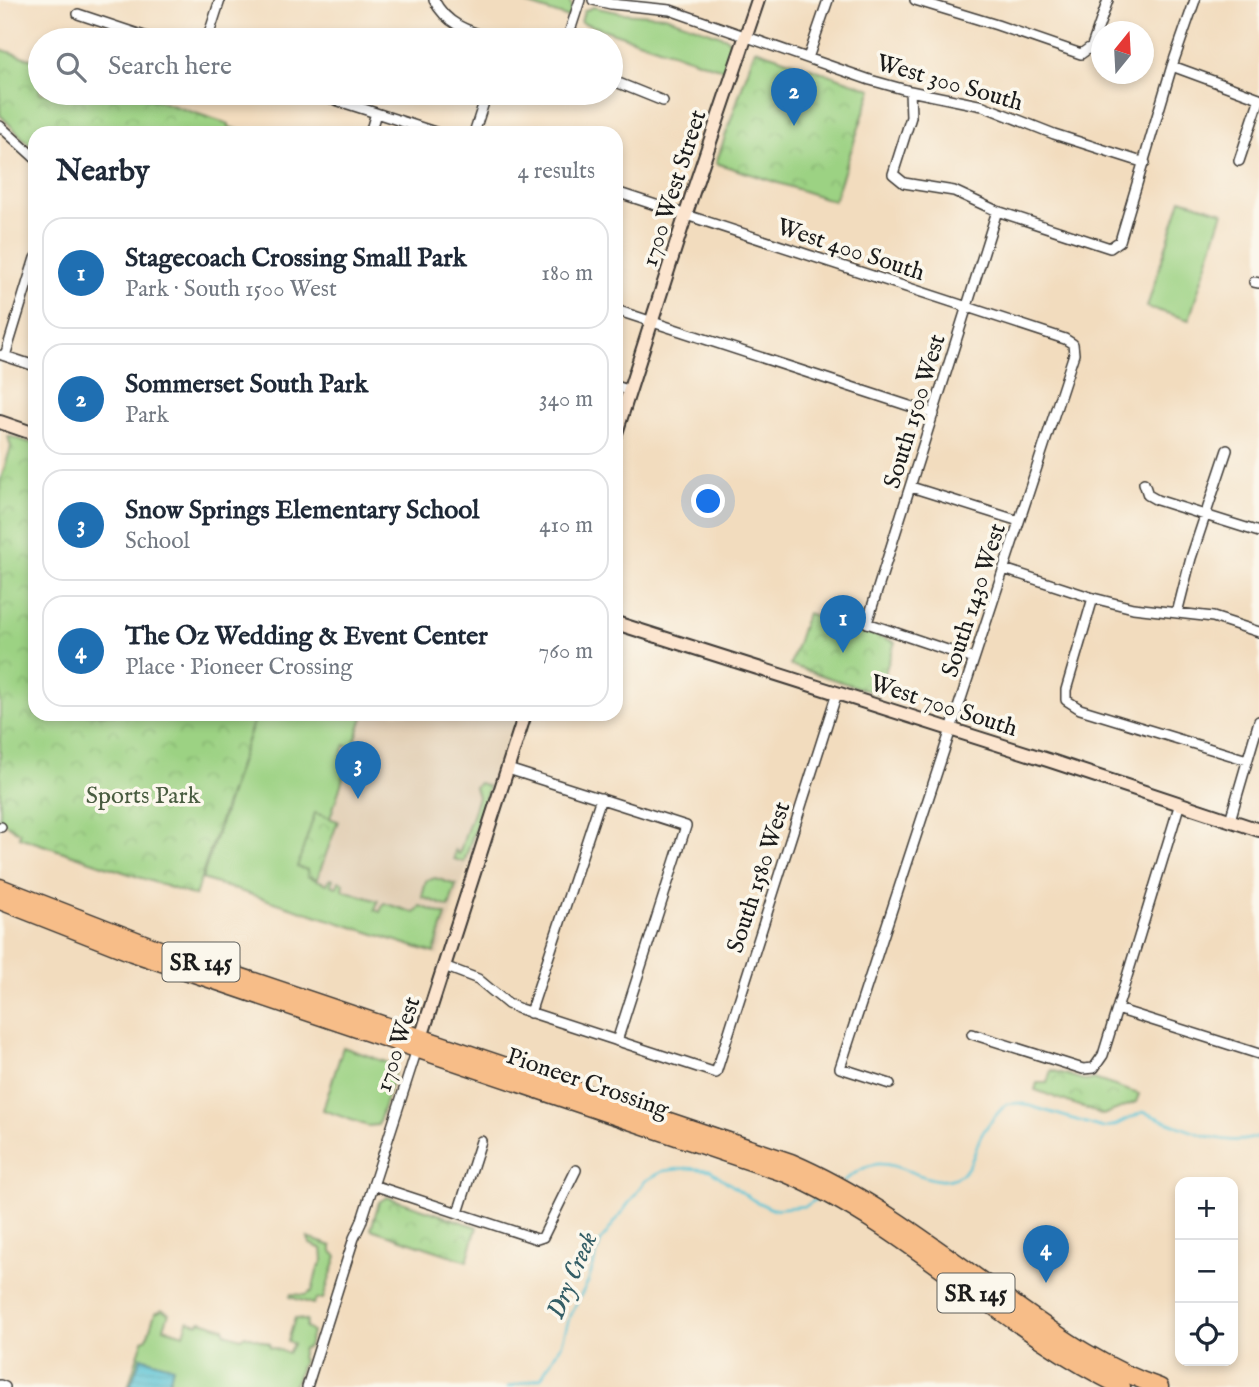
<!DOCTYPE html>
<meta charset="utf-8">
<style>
body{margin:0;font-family:"IM FELL English",serif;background:#f2f2f3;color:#1f2937}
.controls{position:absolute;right:21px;bottom:21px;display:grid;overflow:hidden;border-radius:14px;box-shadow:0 4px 10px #0003}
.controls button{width:63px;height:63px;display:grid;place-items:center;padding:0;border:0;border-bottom:2px solid #e0e1e3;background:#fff;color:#1f2937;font:35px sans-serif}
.compass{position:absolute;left:1091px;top:21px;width:63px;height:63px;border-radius:50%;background:#fff;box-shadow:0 4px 10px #0003;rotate:18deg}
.you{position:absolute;left:709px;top:502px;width:24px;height:24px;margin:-18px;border:5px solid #fff;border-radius:50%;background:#1a73e8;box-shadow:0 0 0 10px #1a73e833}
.badge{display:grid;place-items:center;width:46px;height:46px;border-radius:50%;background:#1f6fb2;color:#fff;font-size:23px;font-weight:700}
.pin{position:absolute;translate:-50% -58px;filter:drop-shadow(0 2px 4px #0008)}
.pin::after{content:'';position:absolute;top:37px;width:24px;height:21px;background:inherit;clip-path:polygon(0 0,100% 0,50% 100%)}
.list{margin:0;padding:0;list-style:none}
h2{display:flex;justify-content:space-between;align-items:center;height:91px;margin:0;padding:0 28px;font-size:30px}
h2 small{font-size:23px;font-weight:400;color:#747a83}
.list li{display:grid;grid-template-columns:46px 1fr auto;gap:21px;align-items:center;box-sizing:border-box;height:112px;margin:0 14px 14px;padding:0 14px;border:2px solid #e0e1e3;border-radius:21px}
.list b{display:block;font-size:26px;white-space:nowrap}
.list p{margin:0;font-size:23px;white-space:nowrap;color:#747a83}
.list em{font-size:23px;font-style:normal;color:#747a83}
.icon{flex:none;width:38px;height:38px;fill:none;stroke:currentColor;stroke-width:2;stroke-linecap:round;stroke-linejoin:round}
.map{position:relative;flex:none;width:1259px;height:1387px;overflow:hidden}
.search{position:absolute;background:#fff;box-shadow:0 4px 10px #0003;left:28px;top:28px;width:595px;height:77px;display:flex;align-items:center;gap:18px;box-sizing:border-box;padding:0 24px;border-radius:38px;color:#747a83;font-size:26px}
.panel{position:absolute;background:#fff;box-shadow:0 4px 10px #0003;left:28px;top:126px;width:595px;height:595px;border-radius:21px}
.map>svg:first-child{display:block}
.built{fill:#e0ccb1}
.green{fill:#9cd283;stroke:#5c7750;stroke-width:2}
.park{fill:url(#park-crowns);stroke:#5c7750;stroke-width:2}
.water{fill:url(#water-rules);stroke:#3a6f78;stroke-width:2}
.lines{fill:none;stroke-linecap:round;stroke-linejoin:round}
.stream{stroke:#58c2d4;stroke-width:2.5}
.street-casing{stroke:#3c3934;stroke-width:12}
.secondary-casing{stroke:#3c3934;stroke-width:16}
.highway-casing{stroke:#3c3934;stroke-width:19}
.street{stroke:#fff;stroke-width:9}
.secondary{stroke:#fce5cf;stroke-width:12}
.highway{stroke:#f7bd88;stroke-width:16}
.labels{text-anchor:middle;stroke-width:7;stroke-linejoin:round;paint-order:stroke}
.shield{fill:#fbf7ec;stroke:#5f5e5a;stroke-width:2}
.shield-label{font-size:23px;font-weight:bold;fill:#1c1c1c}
.street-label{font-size:24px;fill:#1c1c1c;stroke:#fbf7ec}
.park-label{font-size:24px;fill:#495c40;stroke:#fbf7ec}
.water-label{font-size:26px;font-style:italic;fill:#345e66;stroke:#fbf7ec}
</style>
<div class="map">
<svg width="1259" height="1387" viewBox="0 0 1259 1387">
<defs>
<pattern id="park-crowns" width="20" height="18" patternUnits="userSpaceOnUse" patternTransform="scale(1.75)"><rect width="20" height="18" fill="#9cd283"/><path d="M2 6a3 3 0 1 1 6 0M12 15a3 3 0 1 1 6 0" fill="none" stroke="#86b471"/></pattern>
<pattern id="water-rules" width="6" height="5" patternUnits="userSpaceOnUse" patternTransform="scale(1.75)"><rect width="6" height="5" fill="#58c2d4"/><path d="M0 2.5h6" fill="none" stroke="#4ca6b5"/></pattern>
</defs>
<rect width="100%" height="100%" fill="#fbf7ec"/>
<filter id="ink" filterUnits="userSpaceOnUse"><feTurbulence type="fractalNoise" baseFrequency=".0143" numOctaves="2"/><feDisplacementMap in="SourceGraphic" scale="14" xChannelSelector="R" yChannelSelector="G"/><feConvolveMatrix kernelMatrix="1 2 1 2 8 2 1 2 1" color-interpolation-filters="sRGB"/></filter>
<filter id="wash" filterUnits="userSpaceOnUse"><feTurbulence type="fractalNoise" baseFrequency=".00686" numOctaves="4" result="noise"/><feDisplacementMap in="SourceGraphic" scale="28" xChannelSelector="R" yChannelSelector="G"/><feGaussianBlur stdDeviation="1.57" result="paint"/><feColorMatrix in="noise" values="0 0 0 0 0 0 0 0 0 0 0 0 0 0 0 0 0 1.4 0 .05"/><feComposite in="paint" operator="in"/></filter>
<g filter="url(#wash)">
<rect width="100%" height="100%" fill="#f2dcbe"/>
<path class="built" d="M 256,714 L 500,714 L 515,719 L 438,956 L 200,879 Z"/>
<path class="green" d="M 515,0 L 569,0 L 572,7 L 569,18 Z
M 593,7 L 622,13 L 665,16 L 727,38 L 733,48 L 725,70 L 581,22 L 584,11 Z
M 1181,199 L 1223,212 L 1189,320 L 1147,307 Z
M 256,714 L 364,714 L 353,747 L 345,745 L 340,759 L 348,763 L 330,818 L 315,814 L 307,876 L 327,884 L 330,879 L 333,879 L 331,885 L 337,887 L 339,881 L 344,883 L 343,890 L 378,901 L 375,910 L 380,912 L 384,903 L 415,913 L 420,906 L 446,915 L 434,953 L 202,879 Z
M 479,783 L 488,786 L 488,789 L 464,862 L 454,859 L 455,850 L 459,854 L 478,797 L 475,787 Z
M 435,878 L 456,885 L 449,907 L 422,897 L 426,881 Z
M 343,1047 L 392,1064 L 396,1069 L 378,1125 L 368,1126 L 323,1110 Z
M 308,1238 L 332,1246 L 332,1252 L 337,1256 L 323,1299 L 317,1299 L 313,1304 L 290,1297 L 291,1294 L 305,1295 L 312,1291 L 317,1271 L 323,1260 L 322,1249 L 310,1244 Z
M 162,1310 L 169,1313 L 164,1328 L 184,1334 L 188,1321 L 198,1324 L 201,1321 L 224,1328 L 225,1333 L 241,1338 L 245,1335 L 269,1343 L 270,1347 L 288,1353 L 293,1344 L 288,1341 L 295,1318 L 307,1321 L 306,1327 L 312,1332 L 308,1347 L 303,1349 L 301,1358 L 303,1360 L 294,1387 L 128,1387 L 143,1340 L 147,1338 L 155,1313 Z"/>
<path class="park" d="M 0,49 L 40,62 L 40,93 L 134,93 L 229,124 L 229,127 L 248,133 L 35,133 L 35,150 L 0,115 Z
M 755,49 L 872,89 L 834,201 L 716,163 Z
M 8,436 L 35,444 L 35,714 L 256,714 L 195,896 L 19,837 L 20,833 L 0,820 L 0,482 L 11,447 Z
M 807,613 L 895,642 L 878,694 L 790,665 Z
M 315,813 L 338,821 L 317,879 L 307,876 L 308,870 L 297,867 Z
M 1051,1070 L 1087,1081 L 1094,1079 L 1139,1094 L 1136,1102 L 1103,1115 L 1035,1090 L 1037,1083 L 1047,1083 Z
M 387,1197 L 477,1227 L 467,1261 L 371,1229 L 379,1202 Z"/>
<path class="water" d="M 141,1357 L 173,1367 L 168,1387 L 130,1387 Z"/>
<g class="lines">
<path class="stream" d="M 844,1181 C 853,1174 866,1165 878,1164 C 905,1162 940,1196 965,1171 C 974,1162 975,1149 980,1138 C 986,1125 997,1114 1006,1104 L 1020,1103 L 1103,1128 L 1116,1125 L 1143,1112 C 1176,1124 1225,1151 1259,1136
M 508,1387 L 541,1378 L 562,1343 L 570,1315 L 588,1282 L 601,1241 L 645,1181 L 663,1171 L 686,1168 L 710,1170 L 753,1200 L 772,1209 L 806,1206 L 818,1198"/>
</g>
</g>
<g filter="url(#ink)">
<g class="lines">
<g class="street-casing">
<path id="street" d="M 434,0 C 447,26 471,32 497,40
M 593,0 L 611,4 L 670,10 L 870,80 L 910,91 L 983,106 L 1054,134 L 1145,163
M 915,0 L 997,25 L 1081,54 L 1092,46 L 1108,0
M 78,14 L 156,40
M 207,40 L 220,0
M 567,40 L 580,0
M 808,58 L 828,0
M 1172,66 L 1259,98
M 611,80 L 663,101
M 910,91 L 911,117 L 893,174 L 904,183 L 954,191 L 997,211 L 1110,248 L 1120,241 L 1172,66 L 1195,0
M 314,93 L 438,133
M 0,126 L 35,158
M 370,133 L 376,113
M 474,133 L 487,93
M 1239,161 L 1259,101
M 616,192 L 1065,339 L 1073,344 L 1074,354 L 840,1068 L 890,1084
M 1254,282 L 1259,283
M 616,310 L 934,414
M 2,355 L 35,366
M 5,356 L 35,258
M 616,386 L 630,391
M 1144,483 L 1148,495 L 1157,500 L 1259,532
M 911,487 L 1019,521
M 1004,569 L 1093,598 L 1133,608 L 1213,617 L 1259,632
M 1093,598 L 1066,690 L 1066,700 L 1080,709 L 1247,760
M 1177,613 L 1191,558 L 1227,450
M 974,659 L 867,623 L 997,211
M 508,769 L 686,826 L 617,1041
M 1230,820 L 1259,721
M 0,827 L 1,827
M 444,966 L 478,979 L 508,1004 L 520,1009 L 716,1073 L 837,693
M 1117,1009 L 1259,1054
M 530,1013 L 601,798
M 972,1034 L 1083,1069 L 1094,1068 L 1103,1055 L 1180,803
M 373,1185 L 537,1239 L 543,1237 L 576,1170
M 458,1213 L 481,1141
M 0,1385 L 5,1387
M 307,1387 L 354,1238 L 361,1223 L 417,1049"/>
</g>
<g class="secondary-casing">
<path id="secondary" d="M 0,422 L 35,434
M 616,433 L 692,195 L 758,0
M 616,623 L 1054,762 L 1259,830
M 419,1044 L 525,714"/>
</g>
<g class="highway-casing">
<path id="highway" d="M 0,887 L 162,950 L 791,1162 C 873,1197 943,1254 1016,1305 C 1062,1338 1106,1369 1160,1387
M 0,901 L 132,953 L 786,1174 C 909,1227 1002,1329 1122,1387"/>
</g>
<use href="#street" class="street"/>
<use href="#secondary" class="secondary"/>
<use href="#highway" class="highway"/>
</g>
</g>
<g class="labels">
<g class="shield">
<rect x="162.5" y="942.5" width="77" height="39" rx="5"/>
<rect x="937.5" y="1273.5" width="77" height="39" rx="5"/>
</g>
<g class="shield-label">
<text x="201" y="970">SR 145</text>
<text x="976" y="1301">SR 145</text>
</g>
<g class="street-label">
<text transform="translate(950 82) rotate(16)" y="8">West 300 South</text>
<text transform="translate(673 188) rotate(-72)" y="8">1700 West Street</text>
<text transform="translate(851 249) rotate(18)" y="8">West 400 South</text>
<text transform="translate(914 411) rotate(-73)" y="8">South 1500 West</text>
<text transform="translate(973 600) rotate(-72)" y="8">South 1430 West</text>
<text transform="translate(944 705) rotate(18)" y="8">West 700 South</text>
<text transform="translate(758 877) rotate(-72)" y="8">South 1580 West</text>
<text transform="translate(397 1044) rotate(-72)" y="8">1700 West</text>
<text transform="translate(588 1082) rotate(19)" y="8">Pioneer Crossing</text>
</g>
<g class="park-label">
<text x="143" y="803">Sports Park</text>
</g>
<g class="water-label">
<text transform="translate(571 1275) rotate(-67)" y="9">Dry Creek</text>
</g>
</g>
</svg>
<div class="controls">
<button>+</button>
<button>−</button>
<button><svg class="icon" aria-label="locate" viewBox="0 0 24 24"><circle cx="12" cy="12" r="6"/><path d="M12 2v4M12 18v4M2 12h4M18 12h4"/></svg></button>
</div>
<svg class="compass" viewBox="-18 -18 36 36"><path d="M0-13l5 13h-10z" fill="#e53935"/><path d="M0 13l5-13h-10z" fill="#747a83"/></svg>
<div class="you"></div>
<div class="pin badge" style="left:843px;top:653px">1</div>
<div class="pin badge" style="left:794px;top:126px">2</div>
<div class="pin badge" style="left:358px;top:799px">3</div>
<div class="pin badge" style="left:1046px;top:1283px">4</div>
<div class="search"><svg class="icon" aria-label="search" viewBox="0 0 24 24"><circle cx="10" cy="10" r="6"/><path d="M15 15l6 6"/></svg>Search here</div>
<section class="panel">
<h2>Nearby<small>4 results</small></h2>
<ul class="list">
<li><span class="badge">1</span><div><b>Stagecoach Crossing Small Park</b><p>Park · South 1500 West</p></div><em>180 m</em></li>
<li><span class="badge">2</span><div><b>Sommerset South Park</b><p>Park</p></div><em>340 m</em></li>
<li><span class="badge">3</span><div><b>Snow Springs Elementary School</b><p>School</p></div><em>410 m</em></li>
<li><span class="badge">4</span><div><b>The Oz Wedding &amp; Event Center</b><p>Place · Pioneer Crossing</p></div><em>760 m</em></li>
</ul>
</section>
</div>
